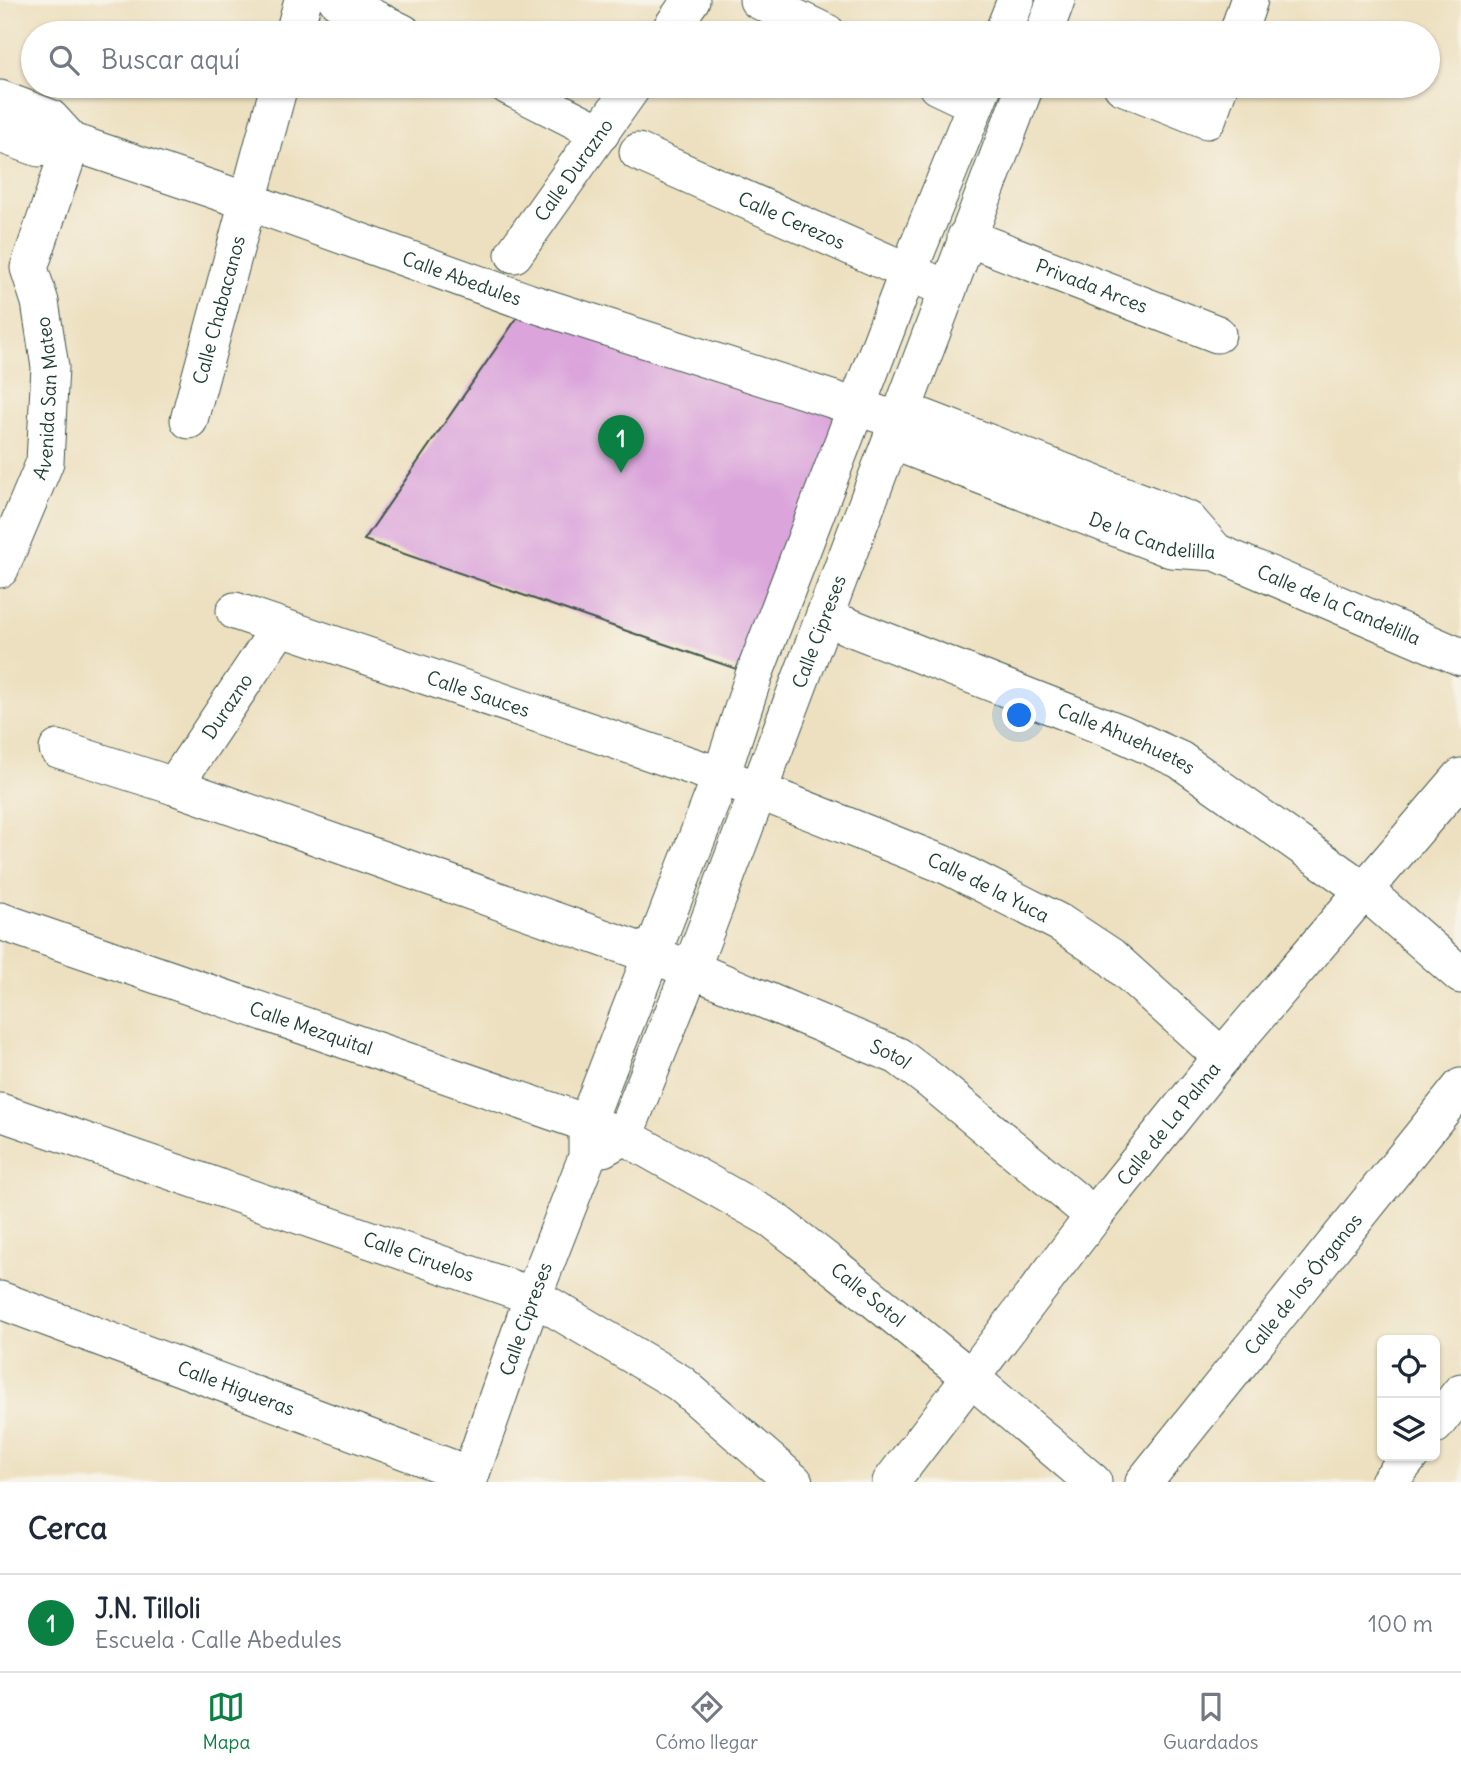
<!DOCTYPE html>
<html lang="es">
<meta charset="utf-8">
<style>
body{margin:0;font-family:Delius,sans-serif;background:#f2f2f3;color:#1f2937}
.controls{position:absolute;right:21px;bottom:21px;display:grid;overflow:hidden;border-radius:10px;box-shadow:0 2px 5px #0004}
.controls button{width:63px;height:63px;display:grid;place-items:center;padding:0;border:0;border-bottom:2px solid #e0e1e3;background:#fff;color:#1f2937;font:35px sans-serif}
.you{position:absolute;left:1020px;top:716px;width:24px;height:24px;margin:-18px;border:5px solid #fff;border-radius:50%;background:#1a73e8;box-shadow:0 0 0 10px #1a73e833}
.badge{display:grid;place-items:center;width:46px;height:46px;border-radius:50%;background:#0b8043;color:#fff;font-size:23px;font-weight:700}
.pin{position:absolute;translate:-50% -58px;filter:drop-shadow(0 2px 4px #0008)}
.pin::after{content:'';position:absolute;top:37px;width:24px;height:21px;background:inherit;clip-path:polygon(0 0,100% 0,50% 100%)}
.list{margin:0;padding:0;list-style:none}
h2{display:flex;justify-content:space-between;align-items:center;height:91px;margin:0;padding:0 28px;font-size:30px}
h2 small{font-size:23px;font-weight:400;color:#747a83}
.list li{display:grid;grid-template-columns:46px 1fr auto;gap:21px;align-items:center;box-sizing:border-box;height:98px;padding:0 28px;border-top:2px solid #e0e1e3}
.list b{display:block;font-size:26px;white-space:nowrap}
.list p{margin:0;font-size:23px;white-space:nowrap;color:#747a83}
.list em{font-size:23px;font-style:normal;color:#747a83}
.icon{flex:none;width:38px;height:38px;fill:none;stroke:currentColor;stroke-width:2;stroke-linecap:round;stroke-linejoin:round}
.map{position:relative;flex:none;width:1461px;height:1482px;overflow:hidden}
.search{position:absolute;background:#fff;box-shadow:0 2px 5px #0004;left:21px;right:21px;top:21px;height:77px;display:flex;align-items:center;gap:18px;box-sizing:border-box;padding:0 24px;border-radius:38px;color:#747a83;font-size:26px}
.sheet{height:189px;background:#fff}
nav{display:flex;justify-content:space-around;align-items:center;box-sizing:border-box;height:98px;border-top:2px solid #e0e1e3;background:#fff;font-size:19px;color:#747a83}
nav a{display:grid;justify-items:center;gap:4px}
nav .on{color:#0b8043}
.map>svg:first-child{display:block}
.building{fill:#dba5dc}
.lines{fill:none;stroke-linecap:round;stroke-linejoin:round}
.minor-casing{stroke:#3e5549;stroke-width:39}
.minor{stroke:#fff;stroke-width:37}
.labels{text-anchor:middle;stroke-width:5;stroke-linejoin:round;paint-order:stroke}
.street-label{font-size:19px;fill:#1f3d34;stroke:#f7f3e8}
</style>
<div class="map">
<svg width="1461" height="1482" viewBox="0 0 1461 1482">
<rect width="100%" height="100%" fill="#f7f3e8"/>
<filter id="ink" filterUnits="userSpaceOnUse"><feTurbulence type="fractalNoise" baseFrequency=".0143" numOctaves="2"/><feDisplacementMap in="SourceGraphic" scale="14" xChannelSelector="R" yChannelSelector="G"/><feConvolveMatrix kernelMatrix="1 2 1 2 8 2 1 2 1" color-interpolation-filters="sRGB"/></filter>
<filter id="wash" filterUnits="userSpaceOnUse"><feTurbulence type="fractalNoise" baseFrequency=".00686" numOctaves="4" result="noise"/><feDisplacementMap in="SourceGraphic" scale="28" xChannelSelector="R" yChannelSelector="G"/><feGaussianBlur stdDeviation="1.57" result="paint"/><feColorMatrix in="noise" values="0 0 0 0 0 0 0 0 0 0 0 0 0 0 0 0 0 1.4 0 .05"/><feComposite in="paint" operator="in"/></filter>
<g filter="url(#wash)">
<rect width="100%" height="100%" fill="#ede0c0"/>
<g id="blocks">
<path class="building" d="M 528,302 L 857,406 L 754,675 L 364,540 Z"/>
</g>
</g>
<g filter="url(#ink)">
<use href="#blocks" fill-opacity="0" stroke="#3e5549" stroke-width="2"/>
<g class="lines">
<g class="minor-casing">
<g id="minor">
<path d="M 337,0 L 403,33"/>
<path d="M 758,0 L 827,33"/>
<path d="M 294,33 L 303,0"/>
<path d="M 668,33 L 691,0"/>
<path d="M 1003,33 L 1016,0"/>
<path d="M 1044,33 L 1056,0"/>
<path d="M 1238,33 L 1249,0"/>
<path d="M 508,86 L 601,133"/>
<path d="M 937,86 L 975,104"/>
<path d="M 1122,86 L 1207,120 L 1219,86"/>
<path d="M 0,99 L 50,118 L 72,142"/>
<path id="s1" d="M 0,134 L 39,148 L 72,142 L 247,201 L 528,302 L 897,420 L 924,418 L 1188,520 L 1216,552"/>
<path id="s2" d="M 638,152 L 929,281"/>
<path id="s3" d="M 966,237 L 1217,334"/>
<path id="s4" d="M 514,254 L 633,86"/>
<path id="s5" d="M 189,420 L 279,86"/>
<path id="s6" d="M 897,420 L 908,447 L 1171,549 L 1216,552 L 1461,657"/>
<path id="s7" d="M 0,569 L 45,462 L 50,367 L 40,302 L 29,268 L 72,142"/>
<path id="s8" d="M 235,611 L 721,776 L 948,866 L 1060,923 L 1110,956 L 1222,1057"/>
<path id="s9" d="M 824,617 L 1123,734 L 1180,760 L 1365,891 L 1461,975"/>
<path id="s10" d="M 58,749 L 174,786 L 691,969 L 898,1056 L 931,1081 L 1094,1216"/>
<path id="s11" d="M 174,786 L 280,627"/>
<path id="s12" d="M 0,921 L 624,1136 L 772,1219 L 838,1270 L 971,1378 L 1093,1482"/>
<path id="s13" d="M 0,1112 L 533,1296 L 680,1383 L 794,1482"/>
<path id="s14" d="M 603,1148 L 624,1136 L 691,969 L 1025,86"/>
<path id="s15" d="M 0,1300 L 451,1468 L 468,1482"/>
<path d="M 1435,1425 L 1461,1392"/>
<path id="s16" d="M 468,1482 L 533,1296 L 587,1157 L 587,1122 L 721,776 L 754,675 L 908,272 L 983,86"/>
<path id="s17" d="M 891,1482 L 1094,1216 L 1222,1057 L 1461,777"/>
<path id="s18" d="M 1144,1482 L 1461,1087"/>
<path d="M 1389,1482 L 1410,1456"/>
</g>
</g>
<use href="#minor" class="minor"/>
</g>
</g>
<g class="labels">
<g class="street-label">
<text dy="7" stroke="none"><textPath href="#s4" startOffset="103">Calle Durazno</textPath></text>
<text dy="7" stroke="none"><textPath href="#s2" startOffset="168">Calle Cerezos</textPath></text>
<text dy="7" stroke="none"><textPath href="#s1" startOffset="488">Calle Abedules</textPath></text>
<text dy="7" stroke="none"><textPath href="#s3" startOffset="135">Privada Arces</textPath></text>
<text dy="7" stroke="none"><textPath href="#s5" startOffset="114">Calle Chabacanos</textPath></text>
<text dy="7" stroke="none"><textPath href="#s7" startOffset="180">Avenida San Mateo</textPath></text>
<text dy="7" stroke="none"><textPath href="#s6" startOffset="290">De la Candelilla</textPath></text>
<text dy="7" stroke="none"><textPath href="#s6" startOffset="490">Calle de la Candelilla</textPath></text>
<text dy="7" stroke="none"><textPath href="#s14" startOffset="565">Calle Cipreses</textPath></text>
<text dy="7" stroke="none"><textPath href="#s8" startOffset="257">Calle Sauces</textPath></text>
<text dy="7" stroke="none"><textPath href="#s11" startOffset="96">Durazno</textPath></text>
<text dy="7" stroke="none"><textPath href="#s9" startOffset="326">Calle Ahuehuetes</textPath></text>
<text dy="7" stroke="none"><textPath href="#s8" startOffset="803">Calle de la Yuca</textPath></text>
<text dy="7" stroke="none"><textPath href="#s12" startOffset="329">Calle Mezquital</textPath></text>
<text dy="7" stroke="none"><textPath href="#s10" startOffset="887">Sotol</textPath></text>
<text dy="7" stroke="none"><textPath href="#s17" startOffset="453">Calle de La Palma</textPath></text>
<text dy="7" stroke="none"><textPath href="#s13" startOffset="443">Calle Ciruelos</textPath></text>
<text dy="7" stroke="none"><textPath href="#s18" startOffset="254">Calle de los Órganos</textPath></text>
<text dy="7" stroke="none"><textPath href="#s12" startOffset="952">Calle Sotol</textPath></text>
<text dy="7" stroke="none"><textPath href="#s16" startOffset="173">Calle Cipreses</textPath></text>
<text dy="7" stroke="none"><textPath href="#s15" startOffset="252">Calle Higueras</textPath></text>
</g>
</g>
</svg>
<div class="controls">
<button><svg class="icon" aria-label="locate" viewBox="0 0 24 24"><circle cx="12" cy="12" r="6"/><path d="M12 2v4M12 18v4M2 12h4M18 12h4"/></svg></button>
<button><svg class="icon" aria-label="layers" viewBox="0 0 24 24"><path d="M12 4l9 5-9 5-9-5zM3 14l9 5 9-5"/></svg></button>
</div>
<div class="you"></div>
<div class="pin badge" style="left:621px;top:473px">1</div>
<div class="search"><svg class="icon" aria-label="search" viewBox="0 0 24 24"><circle cx="10" cy="10" r="6"/><path d="M15 15l6 6"/></svg>Buscar aquí</div>
</div>
<section class="sheet">
<h2>Cerca<small></small></h2>
<ul class="list">
<li><span class="badge">1</span><div><b>J.N. Tilloli</b><p>Escuela · Calle Abedules</p></div><em>100 m</em></li>
</ul>
</section>
<nav>
<a class="on"><svg class="icon" aria-label="map" viewBox="0 0 24 24"><path d="M3 6l6-2 6 2 6-2v14l-6 2-6-2-6 2zM9 4v14M15 6v14"/></svg>Mapa</a>
<a><svg class="icon" aria-label="directions" viewBox="0 0 24 24"><path d="M12 3l9 9-9 9-9-9zM9 14v-3h6M13 9l2 2-2 2"/></svg>Cómo llegar</a>
<a><svg class="icon" aria-label="saved" viewBox="0 0 24 24"><path d="M7 4h10v16l-5-4-5 4z"/></svg>Guardados</a>
</nav>
